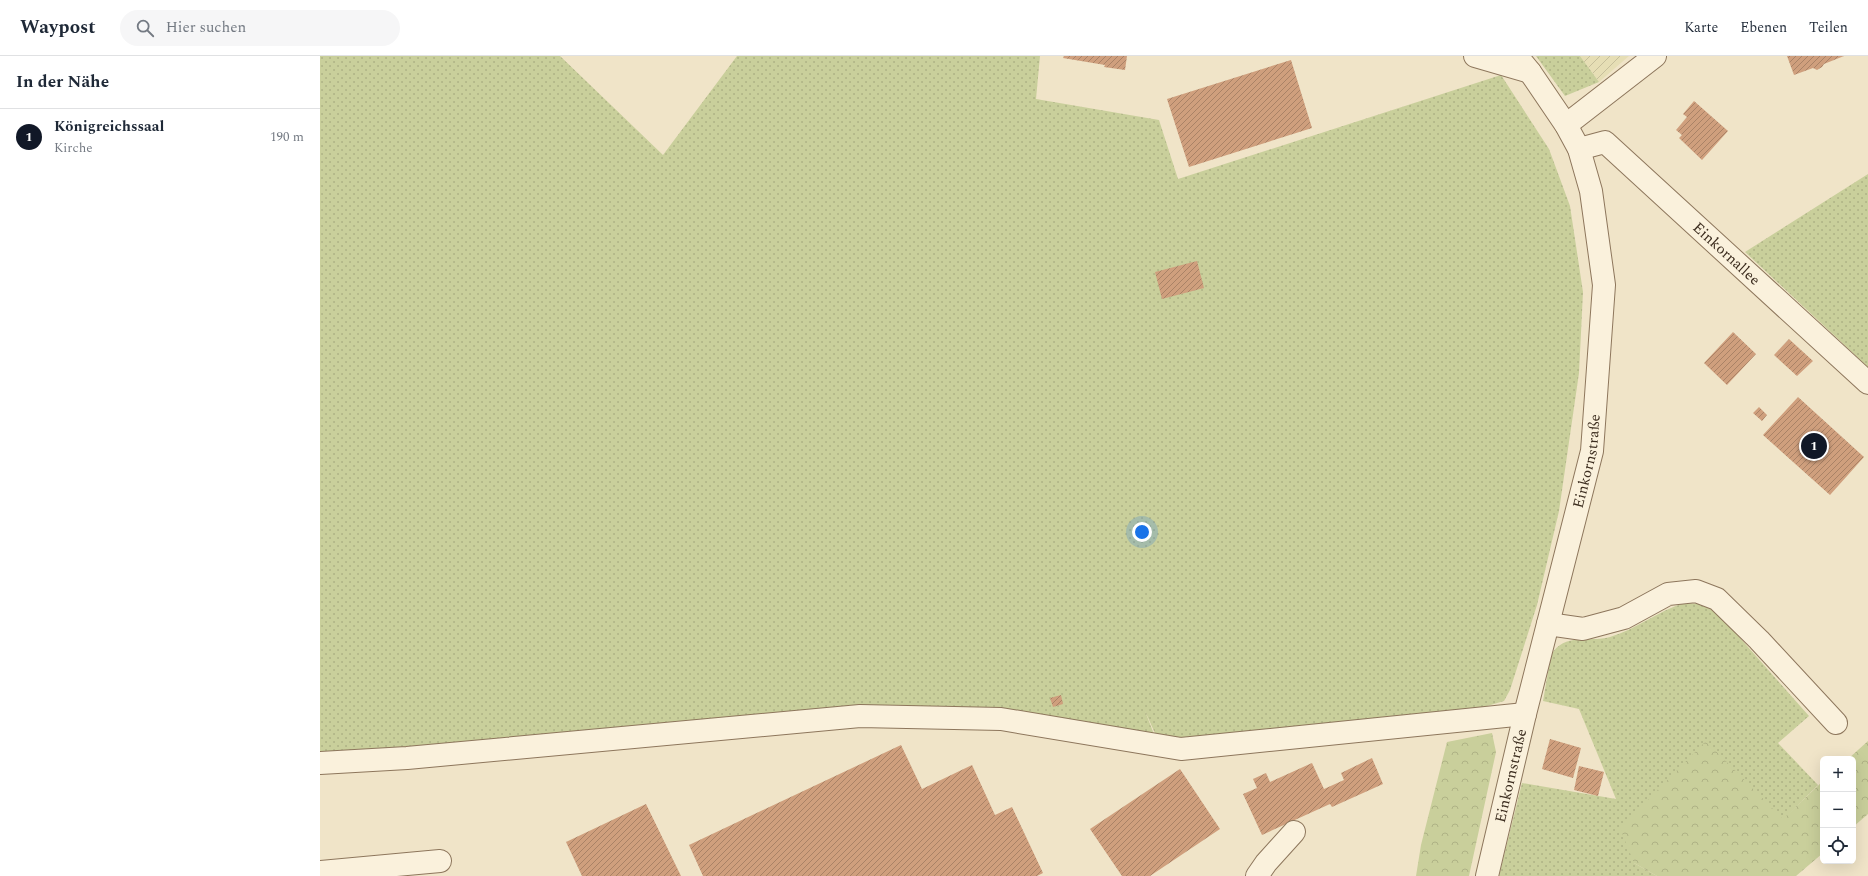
<!DOCTYPE html>
<html lang="de">
<meta charset="utf-8">
<style>
body{margin:0;font-family:Spectral,serif;background:#f6f6f7;color:#1f2937}
.controls{position:absolute;right:12px;bottom:12px;display:grid;overflow:hidden;border-radius:6px;box-shadow:0 4px 16px #0002}
.controls button{width:36px;height:36px;display:grid;place-items:center;padding:0;border:0;border-bottom:1px solid #e0e1e3;background:#fff;color:#1f2937;font:20px sans-serif}
.you{position:absolute;left:822px;top:476px;width:14px;height:14px;margin:-10px;border:3px solid #fff;border-radius:50%;background:#1a73e8;box-shadow:0 0 0 6px #1a73e833}
.badge{display:grid;place-items:center;width:26px;height:26px;border-radius:50%;background:#111827;color:#fff;font-size:13px;font-weight:700}
.pin{position:absolute;translate:-50% -50%;border:2px solid #fff;box-shadow:0 1px 4px #0006}
.list{margin:0;padding:0;list-style:none}
h2{display:flex;justify-content:space-between;align-items:center;height:52px;margin:0;padding:0 16px;font-size:17px}
h2 small{font-size:13px;font-weight:400;color:#747a83}
.list li{display:grid;grid-template-columns:26px 1fr auto;gap:12px;align-items:center;box-sizing:border-box;height:56px;padding:0 16px;border-top:1px solid #e0e1e3}
.list b{display:block;font-size:15px;white-space:nowrap}
.list p{margin:0;font-size:13px;white-space:nowrap;color:#747a83}
.list em{font-size:13px;font-style:normal;color:#747a83}
.icon{flex:none;width:22px;height:22px;fill:none;stroke:currentColor;stroke-width:2;stroke-linecap:round;stroke-linejoin:round}
.map{position:relative;flex:none;width:1548px;height:820px;overflow:hidden}
header{display:flex;align-items:center;gap:24px;box-sizing:border-box;height:56px;padding:0 20px;background:#fff;border-bottom:1px solid #e0e1e3}
header strong{font-size:19px}
nav{display:flex;gap:22px;margin-inline-start:auto;font-size:14px}
.search{width:280px;height:36px;background:#f6f6f7;display:flex;align-items:center;gap:10px;box-sizing:border-box;padding:0 14px;border-radius:22px;color:#747a83;font-size:15px}
main{display:flex}
aside{flex:1;background:#fff}
.map>svg:first-child{display:block}
.farmland{fill:url(#farmland-furrows)}
.grass{fill:url(#grass-dots)}
.forest{fill:url(#forest-crowns)}
.building{fill:url(#building-hatch)}
.lines{fill:none;stroke-linecap:round;stroke-linejoin:round}
.minor-casing{stroke:#8d765c;stroke-width:24}
.minor{stroke:#faf1dc;stroke-width:22}
.labels{text-anchor:middle;stroke-width:3;stroke-linejoin:round;paint-order:stroke}
.street-label{font-size:15px;fill:#3d2e20;stroke:#f7eed8}
</style>
<header>
<strong>Waypost</strong>
<div class="search"><svg class="icon" aria-label="search" viewBox="0 0 24 24"><circle cx="10" cy="10" r="6"/><path d="M15 15l6 6"/></svg>Hier suchen</div>
<nav><a>Karte</a><a>Ebenen</a><a>Teilen</a></nav>
</header>
<main>
<aside>
<h2>In der Nähe<small></small></h2>
<ul class="list">
<li><span class="badge">1</span><div><b>Königreichssaal</b><p>Kirche</p></div><em>190 m</em></li>
</ul>
</aside>
<div class="map">
<svg width="1548" height="820" viewBox="0 0 1548 820">
<defs>
<pattern id="farmland-furrows" width="10" height="10" patternUnits="userSpaceOnUse"><rect width="10" height="10" fill="#e6deb5"/><path d="M-1 1l2-2M0 10L10 0M9 11l2-2" fill="none" stroke="#c6bf9b"/></pattern>
<pattern id="grass-dots" width="8" height="8" patternUnits="userSpaceOnUse"><rect width="8" height="8" fill="#c9cf9b"/><path d="M2 2h.1M6 6h.1" fill="none" stroke="#aeb285" stroke-width="1.8" stroke-linecap="round"/></pattern>
<pattern id="forest-crowns" width="20" height="18" patternUnits="userSpaceOnUse"><rect width="20" height="18" fill="#c9cf9b"/><path d="M2 6a3 3 0 1 1 6 0M12 15a3 3 0 1 1 6 0" fill="none" stroke="#aeb285"/></pattern>
<pattern id="building-hatch" width="6" height="6" patternUnits="userSpaceOnUse"><rect width="6" height="6" fill="#cf9f7d"/><path d="M-1 1l2-2M0 6l6-6M5 7l2-2" fill="none" stroke="#a98266"/></pattern>
</defs>
<rect width="100%" height="100%" fill="#f0e4c8"/>
<path class="farmland" d="M 1260,0 L 1309,0 L 1279,26 Z"/>
<path class="grass" d="M 0,0 L 240,0 L 343,99 L 417,0 L 720,0 L 716,43 L 839,64 L 858,123 L 1181,19 L 1229,93 L 1250,150 L 1263,236 L 1259,317 L 1239,455 L 1217,549 L 1190,634 L 1184,645 L 1157,653 L 909,682 L 838,684 L 825,655 L 837,686 L 680,653 L 0,702 Z
M 1216,0 L 1260,0 L 1279,26 L 1245,40 Z
M 1548,118 L 1548,311 L 1425,196 Z
M 1364,547 L 1383,548 L 1398,557 L 1489,660 L 1458,687 L 1498,729 L 1464,763 L 1314,807 L 1337,820 L 1179,820 L 1202,727 L 1296,743 L 1259,653 L 1223,645 L 1231,599 C 1245,576 1268,587 1290,581 C 1317,573 1338,555 1364,547 Z"/>
<path class="forest" d="M 1172,677 L 1176,696 L 1149,820 L 1096,820 L 1101,789 L 1127,686 Z
M 1386,685 L 1463,763 L 1503,725 L 1503,797 L 1476,820 L 1337,820 L 1314,807 L 1300,772 Z
M 1548,685 L 1548,758 L 1533,771 L 1533,703 L 1528,703 Z"/>
<path class="building" d="M 744,0 L 807,0 L 805,14 L 784,11 L 785,9 L 743,2 Z
M 1467,0 L 1524,0 L 1504,8 L 1502,11 L 1497,14 L 1493,12 L 1474,19 Z
M 971,4 L 992,72 L 869,111 L 847,43 Z
M 1374,45 L 1408,75 L 1382,104 L 1359,82 L 1362,79 L 1356,74 L 1367,61 L 1363,58 Z
M 877,205 L 884,232 L 842,243 L 835,216 Z
M 1413,276 L 1436,298 L 1407,329 L 1384,307 Z
M 1469,283 L 1493,305 L 1477,320 L 1454,299 Z
M 1478,341 L 1544,401 L 1510,439 L 1443,379 Z
M 1439,351 L 1447,359 L 1442,365 L 1433,357 Z
M 741,639 L 743,648 L 733,651 L 730,642 Z
M 1230,683 L 1261,692 L 1253,722 L 1222,713 Z
M 581,689 L 602,733 L 652,709 L 675,759 L 692,751 L 723,817 L 717,820 L 383,820 L 369,789 Z
M 1052,702 L 1063,728 L 1012,751 L 1010,748 L 942,779 L 923,738 L 937,732 L 933,723 L 946,717 L 950,726 L 992,707 L 1004,733 L 1024,724 L 1021,717 Z
M 1259,710 L 1284,716 L 1278,740 L 1254,734 Z
M 860,713 L 900,773 L 830,820 L 802,820 L 770,773 Z
M 326,748 L 361,820 L 262,820 L 246,786 Z"/>
<g class="lines">
<g class="minor-casing">
<g id="minor">
<path d="M 1155,0 L 1210,16"/>
<path d="M 1246,69 L 1335,0"/>
<path id="s1" d="M 1259,93 L 1285,86 L 1548,327"/>
<path d="M 1228,568 L 1263,573 L 1304,562 L 1348,538 L 1376,535 L 1397,543 L 1439,584 L 1516,667"/>
<path d="M 0,707 L 87,702 L 540,660 L 681,663 L 861,693 L 1205,658"/>
<path d="M 0,816 L 120,805"/>
<path d="M 937,820 L 946,807 L 974,776"/>
<path id="s2" d="M 1167,820 L 1205,658 L 1272,395 L 1284,229 L 1271,135 L 1259,93 L 1246,69 L 1210,16 L 1197,0"/>
</g>
</g>
<use href="#minor" class="minor"/>
</g>
<g class="labels">
<g class="street-label">
<text dy="5" stroke="none"><textPath href="#s1" startOffset="192">Einkornallee</textPath></text>
<text dy="5" stroke="none"><textPath href="#s2" startOffset="427">Einkornstraße</textPath></text>
<text dy="5" stroke="none"><textPath href="#s2" startOffset="103">Einkornstraße</textPath></text>
</g>
</g>
</svg>
<div class="controls">
<button>+</button>
<button>−</button>
<button><svg class="icon" aria-label="locate" viewBox="0 0 24 24"><circle cx="12" cy="12" r="6"/><path d="M12 2v4M12 18v4M2 12h4M18 12h4"/></svg></button>
</div>
<div class="you"></div>
<div class="pin badge" style="left:1494px;top:390px">1</div>
</div>
</main>
